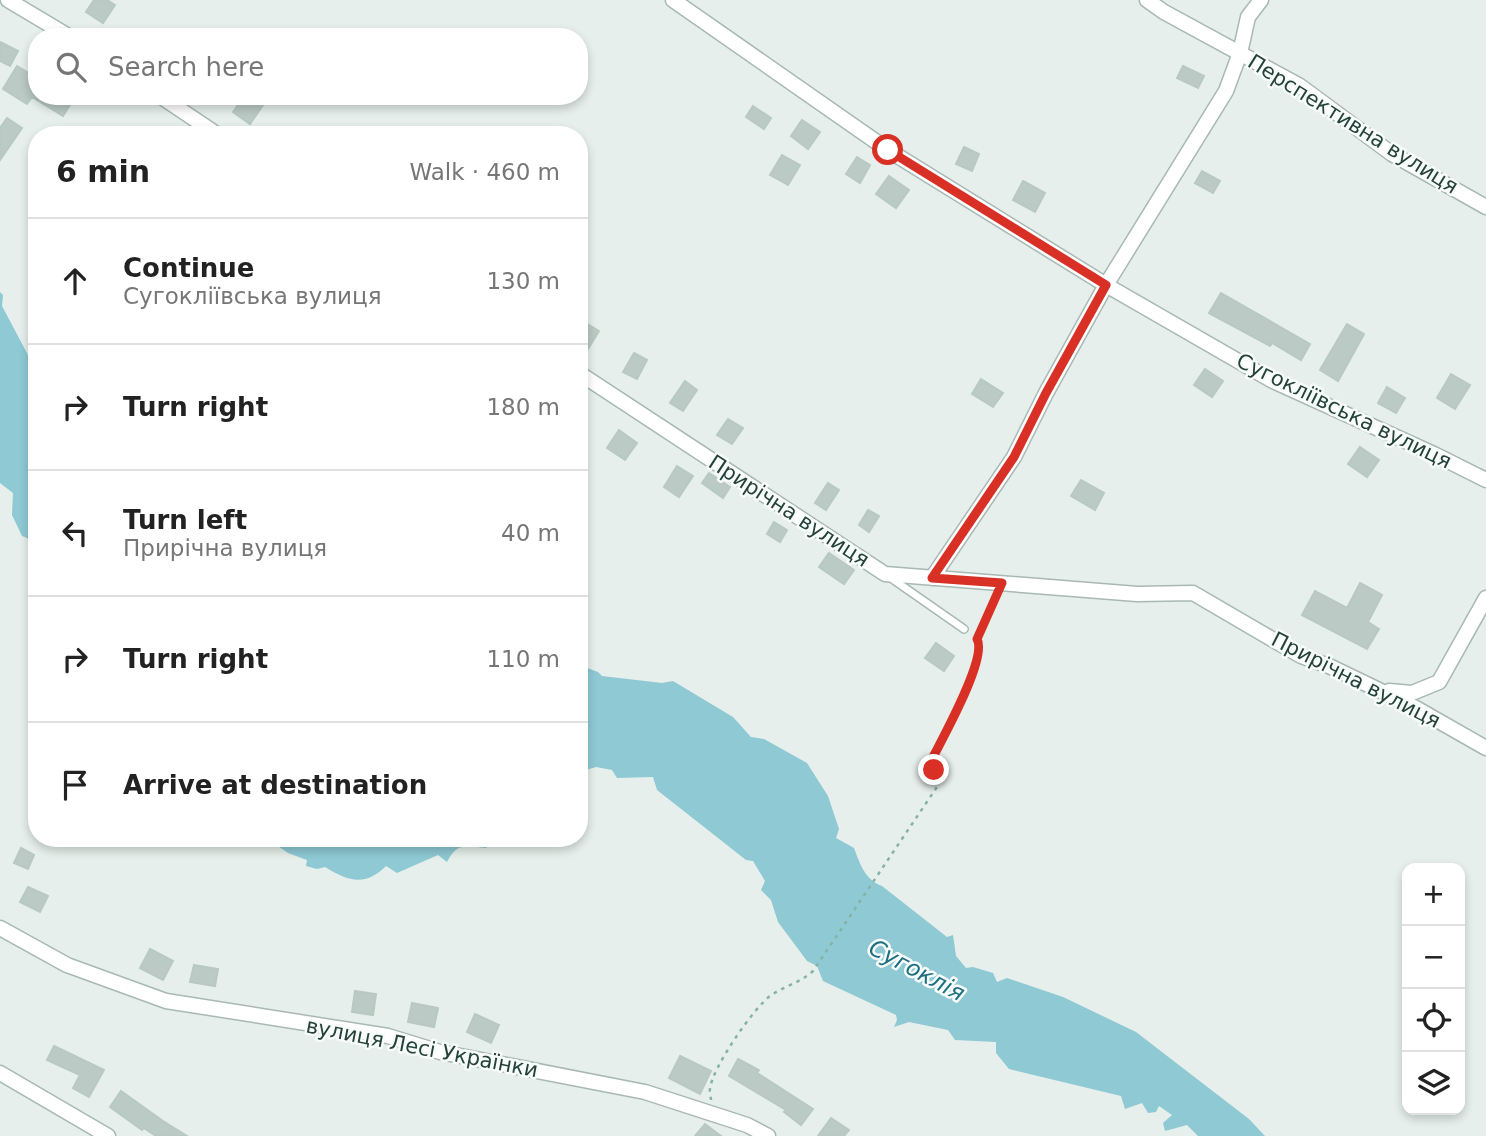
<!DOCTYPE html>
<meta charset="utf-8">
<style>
body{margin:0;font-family:"DejaVu Sans",sans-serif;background:#f6f6f6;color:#222}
.controls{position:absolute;right:21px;bottom:21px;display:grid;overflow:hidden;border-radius:14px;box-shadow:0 4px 10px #0003}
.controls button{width:63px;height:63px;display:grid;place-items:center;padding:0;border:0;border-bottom:2px solid #e0e0e0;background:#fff;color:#222;font:35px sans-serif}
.stop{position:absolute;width:21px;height:21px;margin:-16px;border:5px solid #d93025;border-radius:50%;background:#fff}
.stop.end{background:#d93025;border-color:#fff;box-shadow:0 2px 7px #0008}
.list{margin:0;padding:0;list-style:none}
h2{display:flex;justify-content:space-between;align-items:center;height:91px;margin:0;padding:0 28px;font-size:30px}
h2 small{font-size:23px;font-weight:400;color:#767676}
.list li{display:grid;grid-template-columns:46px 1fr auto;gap:21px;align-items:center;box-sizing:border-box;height:126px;padding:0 28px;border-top:2px solid #e0e0e0}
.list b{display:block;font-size:26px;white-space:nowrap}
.list p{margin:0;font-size:23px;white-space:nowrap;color:#767676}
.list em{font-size:23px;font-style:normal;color:#767676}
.icon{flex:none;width:38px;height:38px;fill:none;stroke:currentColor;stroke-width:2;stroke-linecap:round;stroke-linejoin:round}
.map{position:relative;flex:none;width:1486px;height:1136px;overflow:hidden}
.search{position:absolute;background:#fff;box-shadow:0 4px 10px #0003;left:28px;top:28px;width:560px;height:77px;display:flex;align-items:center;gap:18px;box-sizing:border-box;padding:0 24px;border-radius:28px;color:#767676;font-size:26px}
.panel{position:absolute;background:#fff;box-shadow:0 4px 10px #0003;left:28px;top:126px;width:560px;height:721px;border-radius:28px}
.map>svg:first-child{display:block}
.water{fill:#8ec9d4}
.building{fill:#bbcac4;stroke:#b8c9c2;stroke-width:2}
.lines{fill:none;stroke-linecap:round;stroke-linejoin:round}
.service-casing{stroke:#a8b8b2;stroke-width:10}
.minor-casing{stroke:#a8b8b2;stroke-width:17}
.path{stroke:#86b3a5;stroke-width:2.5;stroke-dasharray:3.5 5;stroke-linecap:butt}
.service{stroke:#fff;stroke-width:7}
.minor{stroke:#fff;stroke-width:14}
.route{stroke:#d93025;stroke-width:9}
.labels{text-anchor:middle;stroke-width:5;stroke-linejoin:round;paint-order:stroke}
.street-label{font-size:21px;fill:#24423a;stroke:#f7fbf9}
.water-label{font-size:23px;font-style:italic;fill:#1c6f80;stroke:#f7fbf9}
</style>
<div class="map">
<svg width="1486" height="1136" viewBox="0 0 1486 1136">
<rect width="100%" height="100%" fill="#e6efeb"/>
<path class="water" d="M 0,292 L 3,295 L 2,306 L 37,372 L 37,542 L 22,536 L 12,515 L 13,493 L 0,483 Z
M 582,666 L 598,672 L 602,676 L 662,683 L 673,681 L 733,717 L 751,737 L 764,739 L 807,763 L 828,796 L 839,829 L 836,838 L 854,848 C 860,864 865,880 882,886 L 947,937 L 953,935 L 956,956 L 966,968 L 973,967 L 993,973 L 997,982 L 1007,978 L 1063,997 L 1136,1032 L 1249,1119 L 1265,1136 L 1198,1136 L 1187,1125 L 1165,1131 L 1163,1123 L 1172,1115 L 1159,1106 L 1156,1112 L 1148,1113 L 1142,1103 L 1125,1109 L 1121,1096 L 1009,1069 L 996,1053 L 996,1042 L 955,1040 L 948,1030 L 909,1022 L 894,1027 L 897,1020 L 896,1015 L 823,981 L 817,966 L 807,961 L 778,922 L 771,900 L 761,890 L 765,881 L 753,861 L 746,860 L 657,790 L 653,777 L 617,778 L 612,770 L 596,767 L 579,772 L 579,669 Z
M 266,838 L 496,838 L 486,848 C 466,846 457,842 447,862 L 438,855 L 397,873 L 386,866 C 365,887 348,881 325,867 L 317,869 L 306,866 L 307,860 L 288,853 Z"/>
<path class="building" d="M 94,0 L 107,0 L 115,5 L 103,23 L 86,12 Z
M 0,42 L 18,51 L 10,66 L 0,61 Z
M 17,66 L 37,78 L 37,96 L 67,96 L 73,100 L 63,116 L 32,97 L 27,104 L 3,89 Z
M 1183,66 L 1204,76 L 1198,88 L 1177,78 Z
M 244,96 L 257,96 L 265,102 L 250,124 L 233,112 Z
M 753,106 L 771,118 L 764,129 L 746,117 Z
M 7,118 L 22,128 L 0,160 L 0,128 Z
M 802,120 L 820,132 L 808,149 L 791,136 Z
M 964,147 L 979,154 L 972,171 L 956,164 Z
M 782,155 L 800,165 L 788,185 L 770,175 Z
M 857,157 L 870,165 L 860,183 L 846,174 Z
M 1202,171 L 1220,181 L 1213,193 L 1195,183 Z
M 889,176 L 909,190 L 896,208 L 876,194 Z
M 1023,181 L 1045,193 L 1035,212 L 1013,200 Z
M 1221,293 L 1310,344 L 1301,360 L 1272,343 L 1270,346 L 1209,313 Z
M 579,319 L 599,331 L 588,349 L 579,344 Z
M 1347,324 L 1364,334 L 1338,381 L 1320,370 Z
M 634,353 L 647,360 L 637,379 L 623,372 Z
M 1205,369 L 1223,381 L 1212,397 L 1194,385 Z
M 1451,374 L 1470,385 L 1455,409 L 1437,398 Z
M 981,379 L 1003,393 L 993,407 L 972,394 Z
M 685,381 L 697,390 L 683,411 L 670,403 Z
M 1387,387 L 1405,398 L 1396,413 L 1378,403 Z
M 728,419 L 743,428 L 732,444 L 717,435 Z
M 619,430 L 637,443 L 625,460 L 607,448 Z
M 1360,447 L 1379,460 L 1367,477 L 1348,464 Z
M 677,466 L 693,476 L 679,497 L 664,487 Z
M 709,473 L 730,487 L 723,498 L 702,483 Z
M 1081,480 L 1104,493 L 1095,510 L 1071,496 Z
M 828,483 L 839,490 L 826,510 L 815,503 Z
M 868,510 L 879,516 L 869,532 L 859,525 Z
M 774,522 L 787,530 L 780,542 L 767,534 Z
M 829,553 L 854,570 L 844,584 L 819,567 Z
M 1360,583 L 1382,595 L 1368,622 L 1379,629 L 1367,649 L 1302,615 L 1315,591 L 1347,608 Z
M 936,643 L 954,656 L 944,671 L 925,658 Z
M 21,848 L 34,855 L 28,869 L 14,863 Z
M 28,887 L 48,896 L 40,912 L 20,902 Z
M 150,949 L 173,961 L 163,980 L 140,968 Z
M 194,965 L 218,969 L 215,986 L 190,982 Z
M 355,991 L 376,994 L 373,1015 L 352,1012 Z
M 412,1003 L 438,1008 L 434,1027 L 408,1022 Z
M 475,1014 L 499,1025 L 491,1043 L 467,1032 Z
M 54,1046 L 104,1070 L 89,1097 L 73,1088 L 80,1075 L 47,1060 Z
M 680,1056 L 711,1071 L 700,1094 L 669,1078 Z
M 738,1059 L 759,1070 L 757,1073 L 813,1109 L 801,1125 L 784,1112 L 786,1110 L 729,1076 Z
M 121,1091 L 163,1121 L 187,1136 L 156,1136 L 144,1128 L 142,1130 L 110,1107 Z
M 831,1118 L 849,1130 L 844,1136 L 818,1136 Z
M 705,1124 L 721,1136 L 695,1136 Z"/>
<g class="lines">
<g class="service-casing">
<path id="service" d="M 888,576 L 964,629"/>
</g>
<g class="minor-casing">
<path id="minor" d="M 8,0 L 70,37
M 673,0 L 888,150 L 1106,285 L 1271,380 L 1436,455 L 1486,480
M 1147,0 L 1164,12 L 1300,86 L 1392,154 L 1486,207
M 160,96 L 218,135
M 579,373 L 885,574 L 1137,594 L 1193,593 L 1301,656 L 1329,666 L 1414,707 L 1486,748
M 932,578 L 1014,457 L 1046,393 L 1106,285 L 1226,91 L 1240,53 L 1248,17 L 1261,0
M 1389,691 L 1412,693 L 1439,682 L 1486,598
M 0,928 L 67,965 L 166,1001 L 388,1036 L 440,1052 L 645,1092 L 747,1125 L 768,1136
M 0,1073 L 108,1136"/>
</g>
<path class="path" d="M 711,1100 C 711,1097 709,1093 710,1089 C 712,1068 753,1009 770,996 C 784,986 800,983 813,971 L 941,781 L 931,761 C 942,739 988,659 977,639 L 996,596"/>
<use href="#service" class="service"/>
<use href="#minor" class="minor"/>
</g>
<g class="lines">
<path class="route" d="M 888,150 L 1106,285 L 1046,393 L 1014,457 L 932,578 L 1002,583 L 977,639 C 988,658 942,739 931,761 L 934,770"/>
</g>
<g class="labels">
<g class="street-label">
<text transform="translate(1353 124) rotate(32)" y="7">Перспективна вулиця</text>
<text transform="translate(1344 411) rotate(26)" y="7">Сугокліївська вулиця</text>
<text transform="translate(789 511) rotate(33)" y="7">Прирічна вулиця</text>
<text transform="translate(1356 680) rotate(27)" y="7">Прирічна вулиця</text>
<text transform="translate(422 1048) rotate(11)" y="7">вулиця Лесі Українки</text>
</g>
<g class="water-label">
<text transform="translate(917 970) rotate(28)" y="8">Сугоклія</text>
</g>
</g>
</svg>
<div class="controls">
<button>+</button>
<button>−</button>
<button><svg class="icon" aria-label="locate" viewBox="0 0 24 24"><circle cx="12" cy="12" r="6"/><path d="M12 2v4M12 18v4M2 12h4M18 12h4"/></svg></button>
<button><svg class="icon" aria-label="layers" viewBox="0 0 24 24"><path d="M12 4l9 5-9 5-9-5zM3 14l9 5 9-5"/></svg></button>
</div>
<div class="stop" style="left:888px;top:150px"></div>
<div class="stop end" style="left:934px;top:770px"></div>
<div class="search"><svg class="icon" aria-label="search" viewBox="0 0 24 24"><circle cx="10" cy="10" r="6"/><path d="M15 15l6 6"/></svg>Search here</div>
<section class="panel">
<h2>6 min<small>Walk · 460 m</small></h2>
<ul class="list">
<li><svg class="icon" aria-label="ahead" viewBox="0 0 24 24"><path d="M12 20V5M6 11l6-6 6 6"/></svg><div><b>Continue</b><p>Сугокліївська вулиця</p></div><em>130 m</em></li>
<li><svg class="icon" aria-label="right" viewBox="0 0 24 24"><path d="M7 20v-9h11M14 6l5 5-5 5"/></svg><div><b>Turn right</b></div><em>180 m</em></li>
<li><svg class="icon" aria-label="left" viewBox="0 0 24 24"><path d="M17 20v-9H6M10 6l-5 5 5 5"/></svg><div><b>Turn left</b><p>Прирічна вулиця</p></div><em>40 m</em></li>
<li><svg class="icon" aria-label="right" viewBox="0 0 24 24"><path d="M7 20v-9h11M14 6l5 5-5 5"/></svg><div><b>Turn right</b></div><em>110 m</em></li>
<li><svg class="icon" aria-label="arrive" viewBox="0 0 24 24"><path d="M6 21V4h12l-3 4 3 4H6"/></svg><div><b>Arrive at destination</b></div></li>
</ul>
</section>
</div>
